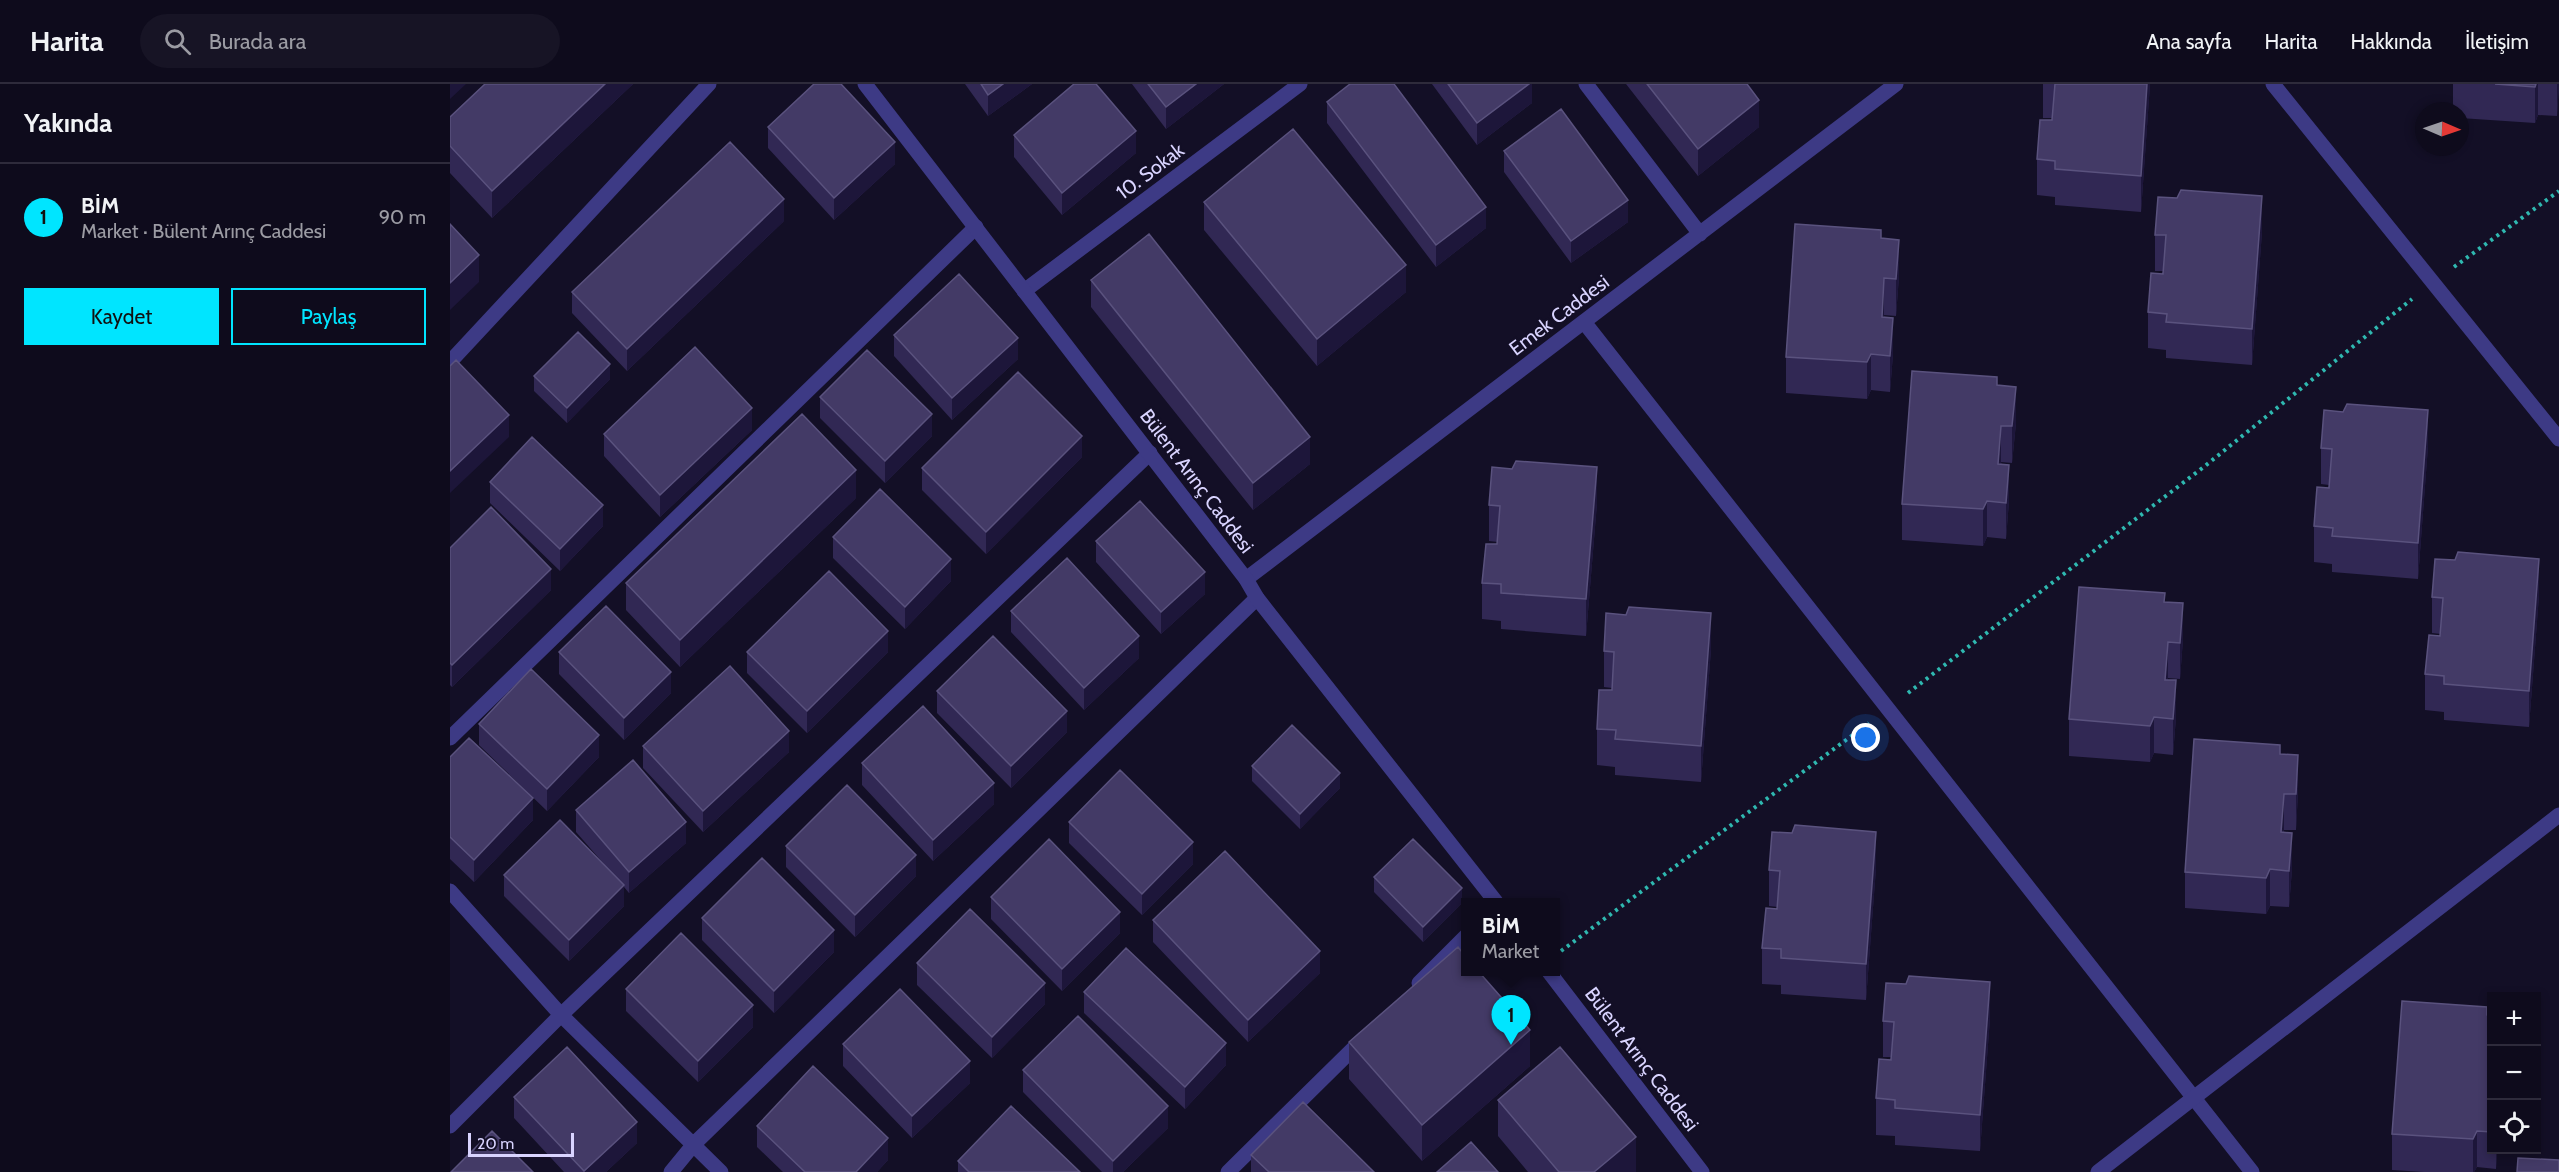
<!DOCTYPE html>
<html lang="tr">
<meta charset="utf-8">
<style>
body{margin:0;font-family:Cabin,sans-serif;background:#171425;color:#f1f3f6}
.controls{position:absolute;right:18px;bottom:18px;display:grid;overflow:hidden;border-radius:0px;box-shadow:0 3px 9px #0003}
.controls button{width:54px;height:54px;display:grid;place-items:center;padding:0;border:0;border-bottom:2px solid #2e2b3b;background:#0e0b1c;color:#f1f3f6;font:30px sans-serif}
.compass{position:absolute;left:1965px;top:18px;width:54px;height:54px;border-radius:50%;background:#0e0b1c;box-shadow:0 3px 9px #0003;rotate:92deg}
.scale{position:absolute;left:18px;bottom:15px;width:106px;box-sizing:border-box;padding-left:6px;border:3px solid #d9d4ff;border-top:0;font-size:16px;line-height:21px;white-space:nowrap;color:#d9d4ff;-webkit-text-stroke:4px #130f26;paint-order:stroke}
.you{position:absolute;left:1416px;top:654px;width:21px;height:21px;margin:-15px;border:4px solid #fff;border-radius:50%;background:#1a73e8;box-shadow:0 0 0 9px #1a73e833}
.badge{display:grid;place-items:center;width:39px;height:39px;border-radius:50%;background:#00e5ff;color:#111;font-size:20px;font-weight:700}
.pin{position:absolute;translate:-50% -50px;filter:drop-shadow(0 2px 3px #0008)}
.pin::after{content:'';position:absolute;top:32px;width:21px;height:18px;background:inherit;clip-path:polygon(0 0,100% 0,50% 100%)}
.popup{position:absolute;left:1011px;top:814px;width:99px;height:78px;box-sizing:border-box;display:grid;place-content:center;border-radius:0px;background:#0e0b1c;filter:drop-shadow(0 2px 4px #0005);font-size:20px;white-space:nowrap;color:#9b9ba3}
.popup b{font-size:22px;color:#f1f3f6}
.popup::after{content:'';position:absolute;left:50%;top:100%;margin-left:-12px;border:12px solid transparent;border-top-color:#0e0b1c}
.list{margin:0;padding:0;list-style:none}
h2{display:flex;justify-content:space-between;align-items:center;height:78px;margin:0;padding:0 24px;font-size:26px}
h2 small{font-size:20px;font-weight:400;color:#9b9ba3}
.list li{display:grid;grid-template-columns:39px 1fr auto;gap:18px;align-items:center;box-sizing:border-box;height:108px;padding:0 24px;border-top:2px solid #2e2b3b}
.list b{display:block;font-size:22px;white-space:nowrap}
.list p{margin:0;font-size:20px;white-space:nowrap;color:#9b9ba3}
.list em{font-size:20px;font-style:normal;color:#9b9ba3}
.actions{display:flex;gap:12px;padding:18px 24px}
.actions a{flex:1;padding:14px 0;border:2px solid #00e5ff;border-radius:0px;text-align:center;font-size:21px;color:#00e5ff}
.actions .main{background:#00e5ff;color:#111}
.icon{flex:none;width:33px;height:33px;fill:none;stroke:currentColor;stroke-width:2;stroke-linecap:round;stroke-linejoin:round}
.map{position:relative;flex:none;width:2109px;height:1088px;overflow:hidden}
header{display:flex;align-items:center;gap:36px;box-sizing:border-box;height:84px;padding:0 30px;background:#0e0b1c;border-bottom:2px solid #2e2b3b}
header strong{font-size:28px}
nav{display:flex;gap:33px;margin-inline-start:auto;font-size:21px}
.search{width:420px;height:54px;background:#171425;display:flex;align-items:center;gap:15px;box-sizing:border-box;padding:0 21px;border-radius:33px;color:#9b9ba3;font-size:22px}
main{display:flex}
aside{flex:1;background:#0e0b1c}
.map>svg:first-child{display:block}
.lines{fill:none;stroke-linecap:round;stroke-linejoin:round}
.path{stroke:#2fb8b0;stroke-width:4;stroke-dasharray:3 4.5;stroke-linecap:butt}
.minor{stroke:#3d3a85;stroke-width:15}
.tertiary{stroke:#3d3a85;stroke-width:15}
.wall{fill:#312854}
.shaded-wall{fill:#1d163a}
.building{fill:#433a66;stroke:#5a527e;stroke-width:1.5}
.labels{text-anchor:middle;stroke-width:4.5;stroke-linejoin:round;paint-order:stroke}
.street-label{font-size:20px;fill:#d9d4ff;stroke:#130f26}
</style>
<header>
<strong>Harita</strong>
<div class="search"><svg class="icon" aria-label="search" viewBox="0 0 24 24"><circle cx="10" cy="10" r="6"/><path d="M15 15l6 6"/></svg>Burada ara</div>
<nav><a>Ana sayfa</a><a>Harita</a><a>Hakkında</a><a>İletişim</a></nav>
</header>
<main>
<aside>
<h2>Yakında<small></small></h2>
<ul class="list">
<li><span class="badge">1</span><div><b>BİM</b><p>Market · Bülent Arınç Caddesi</p></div><em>90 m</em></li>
</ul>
<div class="actions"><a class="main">Kaydet</a><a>Paylaş</a></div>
</aside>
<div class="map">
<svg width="2109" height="1088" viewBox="0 0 2109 1088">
<rect width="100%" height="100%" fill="#130f26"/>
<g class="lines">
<path class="path" d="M 2004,183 L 2109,107
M 1458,609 L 1755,382 L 1962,215
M 1111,867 L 1419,639"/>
<path class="minor" d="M 1136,0 L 1250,150
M 1823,0 L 2109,355
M 574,207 L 850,0
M 1134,238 L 1802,1088
M 0,278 L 259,0
M 796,495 L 1446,0
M 0,654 L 526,143
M 0,807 L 111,931 L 271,1088
M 969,899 L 1016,852
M 0,1042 L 111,931 L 700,369
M 221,1088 L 244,1060 L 807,514
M 778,1088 L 914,954"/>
<path class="tertiary" d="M 415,0 L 796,495 L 807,514 L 1046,818
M 1099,888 L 1252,1088
M 1648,1088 L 2109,731"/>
</g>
<path class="wall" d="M 35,0 L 183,0 L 42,134 L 0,89 L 0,33 Z
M 515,0 L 582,0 L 538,32 Z
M 682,0 L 774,0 L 716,45 Z
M 982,0 L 1082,0 L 1082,19 L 1027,61 Z
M 1176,0 L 1297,0 L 1309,43 L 1248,92 Z
M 1593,0 L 1700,0 L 1691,128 L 1605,121 L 1605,113 L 1587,111 L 1587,75 L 1602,34 L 1593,34 Z
M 2003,0 L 2109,0 L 2107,32 L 2088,31 L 2085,39 L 2010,34 L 2010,27 L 2003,27 Z
M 877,18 L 1036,144 L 986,183 L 877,39 Z
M 318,43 L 445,80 L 384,136 L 318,64 Z
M 564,51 L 686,69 L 612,131 L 564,73 Z
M 1054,67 L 1178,138 L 1121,179 L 1054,88 Z
M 754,118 L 956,208 L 867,282 L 754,146 Z
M 334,137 L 177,287 L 122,229 L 122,208 Z
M 1812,148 L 1802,281 L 1716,274 L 1716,266 L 1698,264 L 1698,228 L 1713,187 L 1705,187 L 1705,151 Z
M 1431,154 L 1449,192 L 1446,232 L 1434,231 L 1443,270 L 1440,308 L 1421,306 L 1417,315 L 1336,309 L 1336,273 Z
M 641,196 L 860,380 L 803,426 L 641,223 Z
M 444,251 L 568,275 L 502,336 L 444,272 Z
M 84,292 L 160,295 L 117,339 L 84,307 Z
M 1547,301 L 1566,339 L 1562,379 L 1551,378 L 1559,417 L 1556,455 L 1537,453 L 1533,462 L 1452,456 L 1452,420 Z
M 370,313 L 482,352 L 435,399 L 370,334 Z
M 302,346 L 210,433 L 154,372 L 154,350 Z
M 1978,362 L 1968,495 L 1882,488 L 1882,480 L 1864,478 L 1864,442 L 1879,401 L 1871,400 L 1871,364 Z
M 632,373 L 536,470 L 472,406 L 472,384 Z
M 40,398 L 153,442 L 110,487 L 40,419 Z
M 406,414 L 230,583 L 176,526 L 176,499 Z
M 1147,419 L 1136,552 L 1051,545 L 1051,537 L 1032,535 L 1032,499 L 1048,458 L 1039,457 L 1039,421 Z
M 383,453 L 501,497 L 455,545 L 383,474 Z
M 646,457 L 755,510 L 711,550 L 646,478 Z
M 0,464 L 101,506 L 2,603 L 0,601 Z
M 2089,511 L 2079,643 L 1994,636 L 1994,628 L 1975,626 L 1975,590 L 1991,550 L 1982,549 L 1982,513 Z
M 1715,518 L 1733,555 L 1730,595 L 1718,594 L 1718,596 L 1726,633 L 1723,671 L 1704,669 L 1700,678 L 1619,672 L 1619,635 Z
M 561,527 L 689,574 L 634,626 L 561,548 Z
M 1261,565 L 1251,698 L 1165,691 L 1165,683 L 1147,681 L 1147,645 L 1162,604 L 1154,603 L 1154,567 Z
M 109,568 L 221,609 L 174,656 L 109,590 Z
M 297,568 L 438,568 L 357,649 L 297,589 Z
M 487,607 L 617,648 L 561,704 L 487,629 Z
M 29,640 L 149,673 L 97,727 L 29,661 Z
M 193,662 L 339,668 L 253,748 L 193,684 Z
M 1830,670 L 1848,707 L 1846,746 L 1834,746 L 1834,748 L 1842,785 L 1839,823 L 1820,822 L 1816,830 L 1735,824 L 1735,788 Z
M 0,673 L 83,736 L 24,798 L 0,775 Z
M 412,679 L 544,720 L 483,777 L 412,701 Z
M 802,682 L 890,704 L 850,745 L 802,697 Z
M 126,726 L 236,759 L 179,809 L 174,803 L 174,822 L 119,877 L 54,812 L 54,791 L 154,780 L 126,748 Z
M 619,738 L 743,780 L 692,831 L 619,759 Z
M 336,762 L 466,792 L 405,853 L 336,783 Z
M 1426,784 L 1416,916 L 1331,910 L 1331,901 L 1312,900 L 1312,864 L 1328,823 L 1319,822 L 1319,786 Z
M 924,793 L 1012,819 L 973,858 L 924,808 Z
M 541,813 L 670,849 L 612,907 L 541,835 Z
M 252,834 L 384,868 L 324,929 L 252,856 Z
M 703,836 L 870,889 L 798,958 L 703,858 Z
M 467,879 L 595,920 L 542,974 L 467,901 Z
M 176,905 L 303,943 L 248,998 L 176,927 Z
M 634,908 L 776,981 L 735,1025 L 634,929 Z
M 2037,931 L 2042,932 L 2042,1008 L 2041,1008 L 2040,1010 L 2042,1010 L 2042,1065 L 2047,1065 L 2046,1085 L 2027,1083 L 2024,1088 L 1974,1088 L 1942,1086 L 1942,1050 Z
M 1540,934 L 1530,1067 L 1445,1061 L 1445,1052 L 1426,1051 L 1426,1014 L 1441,973 L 1433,973 L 1433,937 Z
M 899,958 L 1080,982 L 972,1077 L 899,995 Z
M 393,960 L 520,999 L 462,1054 L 393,982 Z
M 573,986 L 718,1044 L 673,1088 L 652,1088 L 573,1008 Z
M 64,1013 L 187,1059 L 156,1088 L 114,1088 L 64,1034 Z
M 1048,1016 L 1186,1088 L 1078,1088 L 1048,1052 Z
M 307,1042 L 438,1076 L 427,1088 L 333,1088 L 307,1063 Z
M 801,1071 L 924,1088 L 801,1088 Z
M 508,1077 L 630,1088 L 508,1088 Z"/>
<path class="shaded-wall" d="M 0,0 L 16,0 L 0,15 Z
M 155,0 L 183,0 L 42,134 L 42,107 Z
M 553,0 L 582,0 L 538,32 L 538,11 Z
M 746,0 L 774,0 L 716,45 L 716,23 Z
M 1079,0 L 1082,0 L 1082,19 L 1027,61 L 1027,39 Z
M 1697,0 L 1700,0 L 1691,128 L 1691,92 Z
M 2086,0 L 2088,0 L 2088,31 L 2085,39 L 2085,3 Z
M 2107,0 L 2109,0 L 2107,32 Z
M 1309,16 L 1309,43 L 1248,92 L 1248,65 Z
M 686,47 L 686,69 L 612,131 L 612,109 Z
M 445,58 L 445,80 L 384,136 L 384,114 Z
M 1812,112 L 1812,148 L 1802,281 L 1802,245 Z
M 334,115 L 334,137 L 177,287 L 177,265 Z
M 1178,116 L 1178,138 L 1121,179 L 1121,157 Z
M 1036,123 L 1036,144 L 986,183 L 986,161 Z
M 1449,156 L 1449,192 L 1446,232 L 1446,195 Z
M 29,171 L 29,198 L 0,226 L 0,199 Z
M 956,181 L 956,208 L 867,282 L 867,255 Z
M 1434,194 L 1434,231 L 1432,269 L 1432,233 Z
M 1443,234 L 1443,270 L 1440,308 L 1440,272 Z
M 568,254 L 568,275 L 502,336 L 502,314 Z
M 1421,270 L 1421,306 L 1417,315 L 1417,278 Z
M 160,280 L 160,295 L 117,339 L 117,324 Z
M 1566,303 L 1566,339 L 1562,379 L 1562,342 Z
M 302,324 L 302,346 L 210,433 L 210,411 Z
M 1978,326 L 1978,362 L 1968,495 L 1968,459 Z
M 482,330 L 482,352 L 435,399 L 435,377 Z
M 59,331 L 59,353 L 0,409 L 0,387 Z
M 1551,342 L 1551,378 L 1548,416 L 1548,380 Z
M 632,352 L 632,373 L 536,470 L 536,448 Z
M 860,353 L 860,380 L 803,426 L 803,399 Z
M 1559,381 L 1559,417 L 1556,455 L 1556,419 Z
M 1147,383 L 1147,419 L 1136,552 L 1136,515 Z
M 406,386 L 406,414 L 230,583 L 230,556 Z
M 1537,417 L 1537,453 L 1533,462 L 1533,425 Z
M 153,421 L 153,442 L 110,487 L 110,465 Z
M 501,475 L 501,497 L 455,545 L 455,523 Z
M 2089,475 L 2089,511 L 2079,643 L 2079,607 Z
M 101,485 L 101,506 L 2,603 L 2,581 Z
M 755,488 L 755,510 L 711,550 L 711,528 Z
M 1733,519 L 1733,555 L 1730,595 L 1730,559 Z
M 1261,529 L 1261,565 L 1251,698 L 1251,662 Z
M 438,547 L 438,568 L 357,649 L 357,627 Z
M 689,552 L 689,574 L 634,626 L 634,604 Z
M 1718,558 L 1718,594 L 1715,632 L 1715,596 Z
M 221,588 L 221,609 L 174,656 L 174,634 Z
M 1726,596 L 1726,633 L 1723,671 L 1723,635 Z
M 617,627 L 617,648 L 561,704 L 561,682 Z
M 1704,633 L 1704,669 L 1700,678 L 1700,642 Z
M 339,647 L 339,668 L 253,748 L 253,727 Z
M 149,651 L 149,673 L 97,727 L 97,705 Z
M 1848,671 L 1848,707 L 1846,746 L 1846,710 Z
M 890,689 L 890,704 L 850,745 L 850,730 Z
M 544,699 L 544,720 L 483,777 L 483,756 Z
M 1834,710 L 1834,746 L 1831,784 L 1831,748 Z
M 83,714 L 83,736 L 24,798 L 24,776 Z
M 236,738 L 236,759 L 179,809 L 179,788 Z
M 1426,748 L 1426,784 L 1416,916 L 1416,880 Z
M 1842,749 L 1842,785 L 1839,823 L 1839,787 Z
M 743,758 L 743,780 L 692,831 L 692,810 Z
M 466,771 L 466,792 L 405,853 L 405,831 Z
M 1820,785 L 1820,822 L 1816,830 L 1816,794 Z
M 174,801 L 174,822 L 119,877 L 119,856 Z
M 1012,804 L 1012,819 L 973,858 L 973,843 Z
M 670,828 L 670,849 L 612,907 L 612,885 Z
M 384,846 L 384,868 L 324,929 L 324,907 Z
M 870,867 L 870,889 L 798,958 L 798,936 Z
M 1540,898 L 1540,934 L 1530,1067 L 1530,1031 Z
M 595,899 L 595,920 L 542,974 L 542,953 Z
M 303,921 L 303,943 L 248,998 L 248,977 Z
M 1080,946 L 1080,982 L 972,1077 L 972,1041 Z
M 776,959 L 776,981 L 735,1025 L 735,1003 Z
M 2041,971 L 2041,1008 L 2038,1046 L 2038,1010 Z
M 520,977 L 520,999 L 462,1054 L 462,1032 Z
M 718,1022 L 718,1044 L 673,1088 L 663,1088 L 663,1077 Z
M 187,1038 L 187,1059 L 156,1088 L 134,1088 Z
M 2027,1047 L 2027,1083 L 2024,1088 L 2023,1088 L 2023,1055 Z
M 1186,1053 L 1186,1088 L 1144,1088 Z
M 438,1054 L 438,1076 L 427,1088 L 406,1088 Z
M 2046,1065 L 2047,1065 L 2046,1085 Z"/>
<path class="building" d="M 35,0 L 155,0 L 42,107 L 0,62 L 0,33 Z
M 364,0 L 391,0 L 445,58 L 384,114 L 318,43 Z
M 531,0 L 553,0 L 538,11 Z
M 624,0 L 646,0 L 686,47 L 612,109 L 564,51 Z
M 698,0 L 746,0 L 716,23 Z
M 900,0 L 944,0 L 1036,123 L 986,161 L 877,18 Z
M 998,0 L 1079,0 L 1027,39 Z
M 1197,0 L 1297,0 L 1309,16 L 1248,65 Z
M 1605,0 L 1697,0 L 1691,92 L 1605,85 L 1605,77 L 1587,75 L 1590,36 L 1602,36 Z
M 2045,0 L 2086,0 L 2085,3 Z
M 1111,25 L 1178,116 L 1121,157 L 1054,67 Z
M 843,45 L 956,181 L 867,255 L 754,118 Z
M 280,58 L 334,115 L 177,265 L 122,208 Z
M 1731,106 L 1812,112 L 1802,245 L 1716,238 L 1717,230 L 1698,228 L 1701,189 L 1713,190 L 1716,151 L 1705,151 L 1708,113 L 1727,114 Z
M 0,140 L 29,171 L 0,199 Z
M 1345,140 L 1431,146 L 1431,154 L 1449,156 L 1446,195 L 1434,194 L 1432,233 L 1443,234 L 1440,272 L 1421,270 L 1417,278 L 1336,273 Z
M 699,150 L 860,353 L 803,399 L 641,196 Z
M 509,190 L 568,254 L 502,314 L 444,251 Z
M 128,248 L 160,280 L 117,324 L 84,292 Z
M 245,263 L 302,324 L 210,411 L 154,350 Z
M 417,266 L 482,330 L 435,377 L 370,313 Z
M 6,276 L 59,331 L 0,387 L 0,282 Z
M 1462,287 L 1547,293 L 1547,301 L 1566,303 L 1562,342 L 1551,342 L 1548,380 L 1559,381 L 1556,419 L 1537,417 L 1533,425 L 1452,420 Z
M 568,288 L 632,352 L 536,448 L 472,384 Z
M 1897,320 L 1978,326 L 1968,459 L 1882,452 L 1883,444 L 1864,442 L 1867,403 L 1879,404 L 1882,365 L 1871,364 L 1874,326 L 1893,328 Z
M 352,330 L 406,386 L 230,556 L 176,499 Z
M 82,353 L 153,421 L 110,465 L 40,398 Z
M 1066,377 L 1147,383 L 1136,515 L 1051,509 L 1051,500 L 1032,499 L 1036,460 L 1047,460 L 1050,422 L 1039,421 L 1042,383 L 1062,385 Z
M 430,405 L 501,475 L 455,523 L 383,453 Z
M 690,417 L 755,488 L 711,528 L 646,457 Z
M 41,423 L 101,485 L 2,581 L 0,579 L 0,464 Z
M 2008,468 L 2089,475 L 2079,607 L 1994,600 L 1994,592 L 1975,590 L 1979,551 L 1990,552 L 1993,514 L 1982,513 L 1985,475 L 2005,476 Z
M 617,474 L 689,552 L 634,604 L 561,527 Z
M 379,487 L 438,547 L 357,627 L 297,568 Z
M 1629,503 L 1715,509 L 1714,518 L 1733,519 L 1730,559 L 1718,558 L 1715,596 L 1726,596 L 1723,635 L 1704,633 L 1700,642 L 1619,635 Z
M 156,522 L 221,588 L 174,634 L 109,568 Z
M 1179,523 L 1261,529 L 1251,662 L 1165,655 L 1166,646 L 1147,645 L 1149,606 L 1162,606 L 1164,568 L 1154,567 L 1156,529 L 1176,531 Z
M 543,552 L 617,627 L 561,682 L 487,607 Z
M 280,582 L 339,647 L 253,727 L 193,662 Z
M 81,585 L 149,651 L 97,705 L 29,640 Z
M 473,622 L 544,699 L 483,756 L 412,679 Z
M 842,641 L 890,689 L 850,730 L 802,682 Z
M 19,654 L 83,714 L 24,776 L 0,753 L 0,673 Z
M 1744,655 L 1830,661 L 1830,670 L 1848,671 L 1846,710 L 1834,710 L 1831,748 L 1842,749 L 1839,787 L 1820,785 L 1816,794 L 1735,788 Z
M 183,676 L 236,738 L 179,788 L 126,726 Z
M 670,686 L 743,758 L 692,810 L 619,738 Z
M 397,701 L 466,771 L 405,831 L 336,762 Z
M 110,736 L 174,801 L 119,856 L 54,791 Z
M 1345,741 L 1426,748 L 1416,880 L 1331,874 L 1331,865 L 1312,864 L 1316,824 L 1327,825 L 1330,787 L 1319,786 L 1322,748 L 1342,749 Z
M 599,755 L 670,828 L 612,885 L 541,813 Z
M 963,755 L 1012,804 L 973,843 L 924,793 Z
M 775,767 L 870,867 L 798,936 L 703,836 Z
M 312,774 L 384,846 L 324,907 L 252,834 Z
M 520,825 L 595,899 L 542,953 L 467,879 Z
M 231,849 L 303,921 L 248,977 L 176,905 Z
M 1008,863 L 1016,873 L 1016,888 L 1029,888 L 1080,946 L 972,1041 L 899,958 Z
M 676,864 L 776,959 L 735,1003 L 634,908 Z
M 1459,892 L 1540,898 L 1530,1031 L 1445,1024 L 1445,1016 L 1426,1014 L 1429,975 L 1441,976 L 1444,938 L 1433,937 L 1436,899 L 1456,900 Z
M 450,905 L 520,977 L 462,1032 L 393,960 Z
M 1952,917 L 2037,923 L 2037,931 L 2042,932 L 2042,971 L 2041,971 L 2038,1010 L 2042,1010 L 2042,1048 L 2027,1047 L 2023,1055 L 1942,1050 Z
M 628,932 L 718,1022 L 663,1077 L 573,986 Z
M 117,963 L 187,1038 L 134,1087 L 64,1013 Z
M 1110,963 L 1186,1053 L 1144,1088 L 1109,1088 L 1048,1016 Z
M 363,982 L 438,1054 L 406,1088 L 355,1088 L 307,1042 Z
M 853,1018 L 924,1088 L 819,1088 L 801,1071 Z
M 561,1022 L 630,1088 L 519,1088 L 508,1077 Z
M 42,1047 L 83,1088 L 1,1088 Z
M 1021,1058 L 1048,1088 L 987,1088 Z
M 2068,1074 L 2109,1076 L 2109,1088 L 2067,1088 Z"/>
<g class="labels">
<g class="street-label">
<text transform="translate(700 87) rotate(-37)" y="7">10. Sokak</text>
<text transform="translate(1109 231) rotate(-37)" y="7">Emek Caddesi</text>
<text transform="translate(747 397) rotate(53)" y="7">Bülent Arınç Caddesi</text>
<text transform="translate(1192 975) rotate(53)" y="7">Bülent Arınç Caddesi</text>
</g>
</g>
</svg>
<div class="controls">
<button>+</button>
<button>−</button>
<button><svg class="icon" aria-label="locate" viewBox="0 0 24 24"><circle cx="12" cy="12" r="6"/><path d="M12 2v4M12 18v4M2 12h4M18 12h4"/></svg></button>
</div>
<svg class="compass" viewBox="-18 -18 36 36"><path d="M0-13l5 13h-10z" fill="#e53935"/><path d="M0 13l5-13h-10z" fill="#9b9ba3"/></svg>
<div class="scale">20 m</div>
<div class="you"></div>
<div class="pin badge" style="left:1061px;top:961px">1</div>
<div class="popup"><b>BİM</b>Market</div>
</div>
</main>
